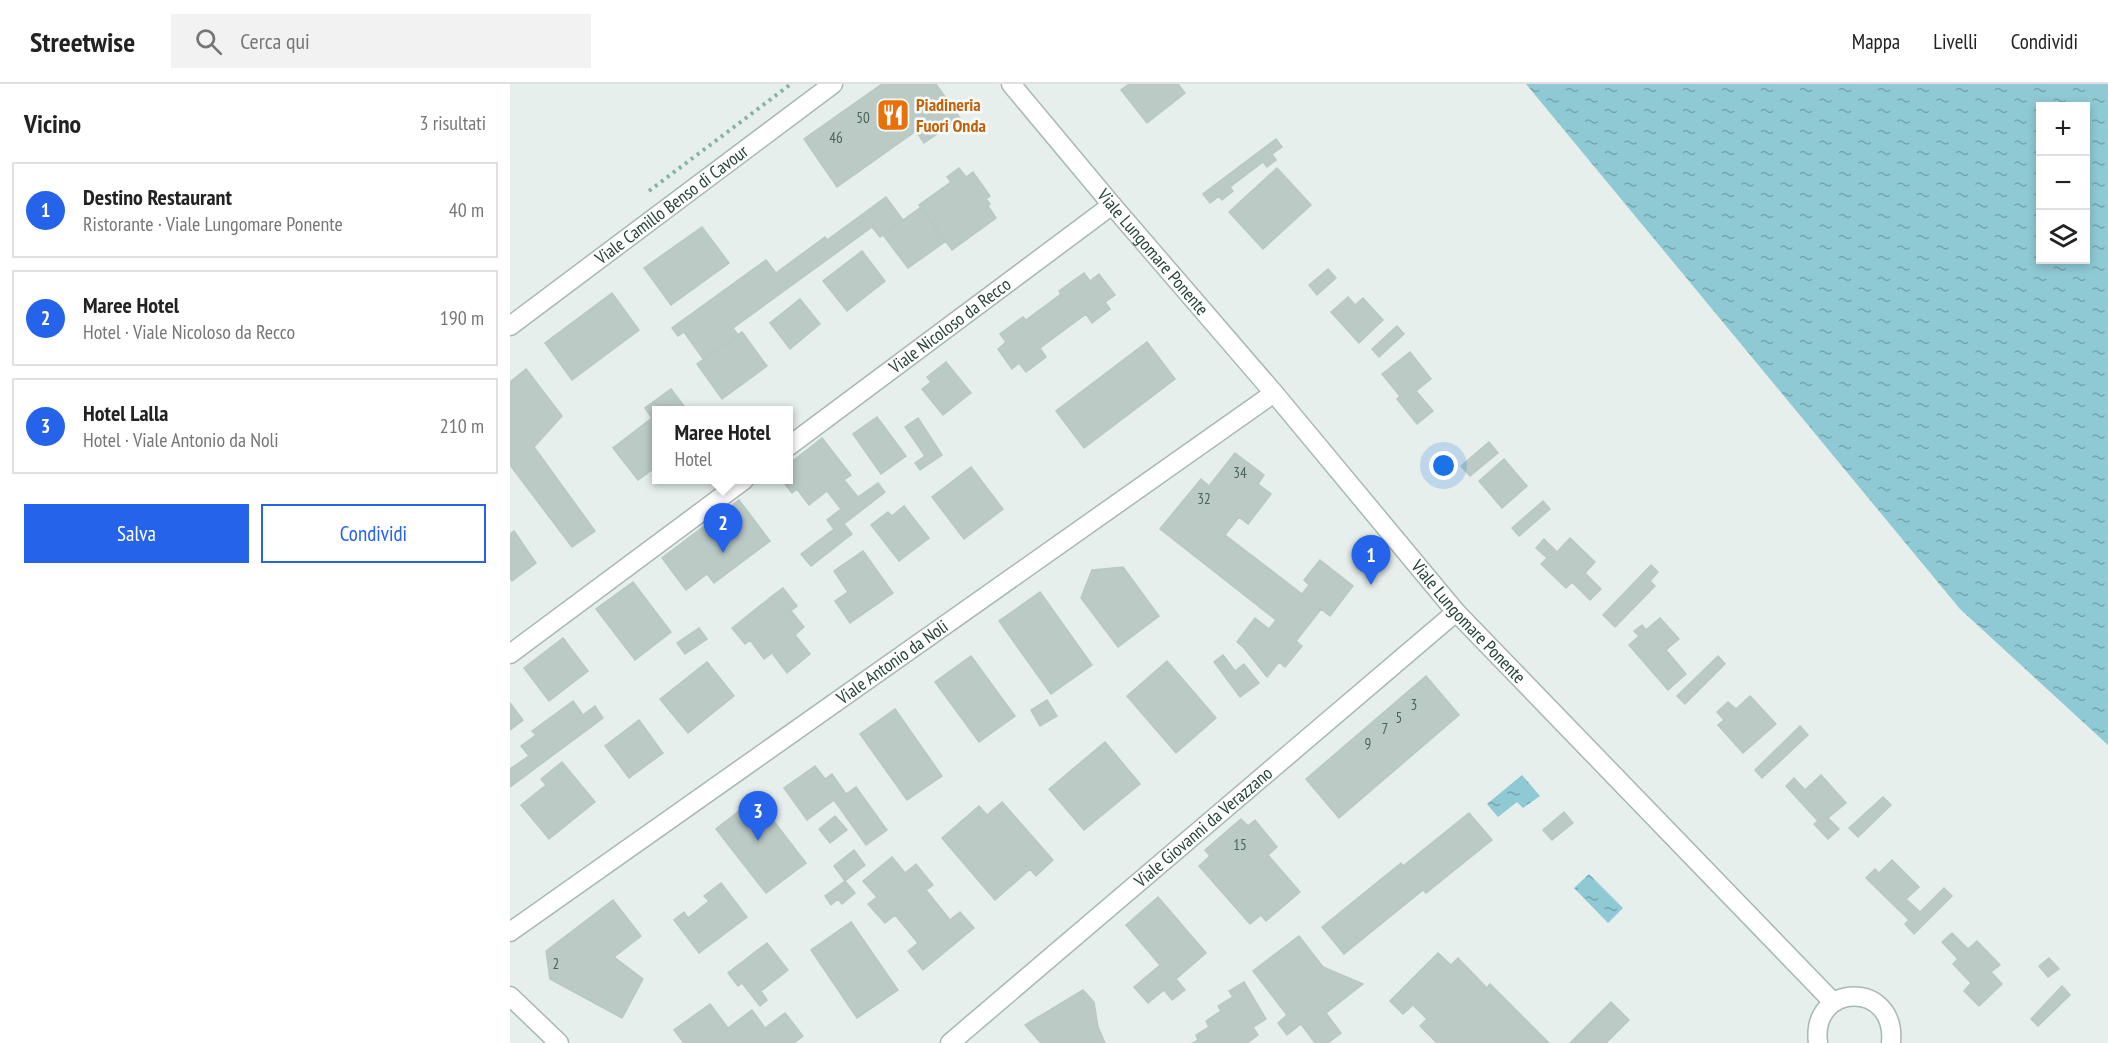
<!DOCTYPE html>
<html lang="it">
<meta charset="utf-8">
<style>
body{margin:0;font-family:"PT Sans Narrow",sans-serif;background:#f2f2f2;color:#222}
.controls{position:absolute;right:18px;top:18px;display:grid;overflow:hidden;border-radius:0px;box-shadow:0 3px 9px #0003}
.controls button{width:54px;height:54px;display:grid;place-items:center;padding:0;border:0;border-bottom:2px solid #e0e0e0;background:#fff;color:#222;font:30px sans-serif}
.you{position:absolute;left:934px;top:382px;width:21px;height:21px;margin:-15px;border:4px solid #fff;border-radius:50%;background:#1a73e8;box-shadow:0 0 0 9px #1a73e833}
.badge{display:grid;place-items:center;width:39px;height:39px;border-radius:50%;background:#2563eb;color:#fff;font-size:20px;font-weight:700}
.pin{position:absolute;translate:-50% -50px;filter:drop-shadow(0 2px 3px #0008)}
.pin::after{content:'';position:absolute;top:32px;width:21px;height:18px;background:inherit;clip-path:polygon(0 0,100% 0,50% 100%)}
.popup{position:absolute;left:142px;top:322px;width:141px;height:78px;box-sizing:border-box;display:grid;place-content:center;border-radius:0px;background:#fff;filter:drop-shadow(0 2px 4px #0005);font-size:20px;white-space:nowrap;color:#767676}
.popup b{font-size:22px;color:#222}
.popup::after{content:'';position:absolute;left:50%;top:100%;margin-left:-12px;border:12px solid transparent;border-top-color:#fff}
.list{margin:0;padding:0;list-style:none}
h2{display:flex;justify-content:space-between;align-items:center;height:78px;margin:0;padding:0 24px;font-size:26px}
h2 small{font-size:20px;font-weight:400;color:#767676}
.list li{display:grid;grid-template-columns:39px 1fr auto;gap:18px;align-items:center;box-sizing:border-box;height:96px;margin:0 12px 12px;padding:0 12px;border:2px solid #e0e0e0;border-radius:0px}
.list b{display:block;font-size:22px;white-space:nowrap}
.list p{margin:0;font-size:20px;white-space:nowrap;color:#767676}
.list em{font-size:20px;font-style:normal;color:#767676}
.actions{display:flex;gap:12px;padding:18px 24px}
.actions a{flex:1;padding:14px 0;border:2px solid #2563eb;border-radius:0px;text-align:center;font-size:21px;color:#2563eb}
.actions .main{background:#2563eb;color:#fff}
.icon{flex:none;width:33px;height:33px;fill:none;stroke:currentColor;stroke-width:2;stroke-linecap:round;stroke-linejoin:round}
.map{position:relative;flex:none;width:1598px;height:959px;overflow:hidden}
header{display:flex;align-items:center;gap:36px;box-sizing:border-box;height:84px;padding:0 30px;background:#fff;border-bottom:2px solid #e0e0e0}
header strong{font-size:28px}
nav{display:flex;gap:33px;margin-inline-start:auto;font-size:21px}
.search{width:420px;height:54px;background:#f2f2f2;display:flex;align-items:center;gap:15px;box-sizing:border-box;padding:0 21px;border-radius:0px;color:#767676;font-size:22px}
main{display:flex}
aside{flex:1;background:#fff}
.map>svg:first-child{display:block}
.water{fill:url(#water-ripples);fill-rule:evenodd}
.building{fill:#bbcac4;stroke:#b8c9c2;stroke-width:1.5}
.lines{fill:none;stroke-linecap:round;stroke-linejoin:round}
.minor-casing{stroke:#a8b8b2;stroke-width:21}
.path{stroke:#86b3a5;stroke-width:4;stroke-dasharray:3 4.5;stroke-linecap:butt}
.minor{stroke:#fff;stroke-width:18}
.labels{text-anchor:middle;stroke-width:5;stroke-linejoin:round;paint-order:stroke}
.number-label{font-size:15px;fill:#4a645c}
.food-label{font-size:18px;font-weight:bold;fill:#c56008;stroke:#f7fbf9;text-anchor:start}
.street-label{font-size:18px;fill:#24423a;stroke:#f7fbf9}
</style>
<header>
<strong>Streetwise</strong>
<div class="search"><svg class="icon" aria-label="search" viewBox="0 0 24 24"><circle cx="10" cy="10" r="6"/><path d="M15 15l6 6"/></svg>Cerca qui</div>
<nav><a>Mappa</a><a>Livelli</a><a>Condividi</a></nav>
</header>
<main>
<aside>
<h2>Vicino<small>3 risultati</small></h2>
<ul class="list">
<li><span class="badge">1</span><div><b>Destino Restaurant</b><p>Ristorante · Viale Lungomare Ponente</p></div><em>40 m</em></li>
<li><span class="badge">2</span><div><b>Maree Hotel</b><p>Hotel · Viale Nicoloso da Recco</p></div><em>190 m</em></li>
<li><span class="badge">3</span><div><b>Hotel Lalla</b><p>Hotel · Viale Antonio da Noli</p></div><em>210 m</em></li>
</ul>
<div class="actions"><a class="main">Salva</a><a>Condividi</a></div>
</aside>
<div class="map">
<svg width="1598" height="959" viewBox="0 0 1598 959">
<defs>
<pattern id="water-ripples" width="26" height="14" patternUnits="userSpaceOnUse" patternTransform="scale(1.5)"><rect width="26" height="14" fill="#8ec9d4"/><path d="M2 4q2-2 4 0t4 0M15 11q2-2 4 0t4 0" fill="none" stroke="#74a5ad"/></pattern>
</defs>
<rect width="100%" height="100%" fill="#e6efeb"/>
<path class="water" d="M 1016,0 L 1598,0 L 1598,661 L 1450,525 ZM 1530,22 L 1576,22 L 1576,176 L 1530,176 Z
M 1012,691 L 1030,712 L 1013,724 L 1007,718 L 988,733 L 977,720 Z
M 1079,790 L 1113,824 L 1098,839 L 1064,804 Z"/>
<path class="building" d="M 372,0 L 426,0 L 450,34 L 414,59 L 406,47 L 327,103 L 294,55 Z
M 619,0 L 668,0 L 675,9 L 637,39 L 611,6 Z
M 766,55 L 772,63 L 762,70 L 766,76 L 757,83 L 753,78 L 720,103 L 723,107 L 712,116 L 709,112 L 700,119 L 693,110 Z
M 449,84 L 456,93 L 463,88 L 480,112 L 476,115 L 480,120 L 478,122 L 486,134 L 442,166 L 409,121 L 441,98 L 437,93 Z
M 767,84 L 801,121 L 753,165 L 719,128 Z
M 376,113 L 393,136 L 370,153 L 362,143 L 223,244 L 228,251 L 194,276 L 174,248 L 168,252 L 162,244 L 256,176 L 266,189 L 315,153 L 317,156 Z
M 411,123 L 436,157 L 398,184 L 373,151 Z
M 192,143 L 219,179 L 161,221 L 134,184 Z
M 352,167 L 375,197 L 337,227 L 313,197 Z
M 818,185 L 826,194 L 807,211 L 799,201 Z
M 574,189 L 580,197 L 589,190 L 605,211 L 595,218 L 600,225 L 582,239 L 576,230 L 530,264 L 536,273 L 516,288 L 509,279 L 502,285 L 488,265 L 496,258 L 490,250 L 513,233 L 516,236 L 551,210 L 549,207 Z
M 102,209 L 129,246 L 62,296 L 35,259 Z
M 838,213 L 845,221 L 853,214 L 873,236 L 849,259 L 821,228 Z
M 290,215 L 310,240 L 280,265 L 260,239 Z
M 887,242 L 894,250 L 869,273 L 862,265 Z
M 232,248 L 257,282 L 212,315 L 187,280 Z
M 637,258 L 665,295 L 574,364 L 546,327 Z
M 900,268 L 921,295 L 906,307 L 923,327 L 907,340 L 887,315 L 890,312 L 872,290 Z
M 436,278 L 461,309 L 433,331 L 412,305 L 421,298 L 417,293 Z
M 16,285 L 52,332 L 24,363 L 85,447 L 62,463 L 0,381 L 0,298 Z
M 161,305 L 177,326 L 147,326 L 147,382 L 128,396 L 103,364 L 142,334 L 135,324 Z
M 367,333 L 396,372 L 371,390 L 343,350 Z
M 408,334 L 432,371 L 410,386 L 405,379 L 415,372 L 395,343 Z
M 312,354 L 341,391 L 334,396 L 348,413 L 368,399 L 375,408 L 334,440 L 342,450 L 301,482 L 291,470 L 324,445 L 317,436 L 331,425 L 317,407 L 299,421 L 287,405 L 282,409 L 275,400 L 283,394 L 279,389 L 279,380 Z
M 979,358 L 988,369 L 960,392 L 951,382 Z
M 725,369 L 754,391 L 748,400 L 761,410 L 738,440 L 729,433 L 715,451 L 792,510 L 799,501 L 794,496 L 810,476 L 843,502 L 820,532 L 811,525 L 786,557 L 792,562 L 775,583 L 769,578 L 757,593 L 734,564 L 727,558 L 745,534 L 759,545 L 766,536 L 650,445 L 691,395 L 699,402 Z
M 994,375 L 1017,402 L 992,424 L 969,397 Z
M 461,383 L 493,425 L 454,455 L 422,413 Z
M 229,416 L 260,457 L 204,499 L 197,490 L 176,506 L 152,474 Z
M 1033,417 L 1040,425 L 1009,452 L 1002,444 Z
M 394,422 L 419,454 L 389,477 L 361,441 L 378,428 L 382,432 Z
M 4,447 L 26,479 L 2,497 L 0,494 L 0,450 Z
M 1060,454 L 1085,478 L 1075,489 L 1091,505 L 1080,516 L 1062,498 L 1056,504 L 1031,480 L 1037,474 L 1026,464 L 1034,455 L 1047,468 Z
M 353,467 L 383,509 L 340,539 L 325,517 L 338,508 L 324,487 Z
M 1141,481 L 1148,488 L 1140,497 L 1145,502 L 1105,543 L 1093,531 Z
M 613,483 L 649,532 L 608,563 L 571,514 L 582,486 Z
M 123,498 L 161,548 L 125,576 L 86,525 Z
M 273,504 L 287,522 L 275,531 L 261,513 Z
M 530,508 L 582,581 L 541,610 L 489,537 Z
M 261,513 L 275,531 L 281,527 L 294,543 L 285,551 L 300,570 L 277,589 L 262,569 L 254,575 L 240,556 L 235,560 L 222,544 Z
M 1150,534 L 1169,555 L 1156,566 L 1176,590 L 1158,606 L 1119,561 L 1129,552 L 1124,547 L 1132,541 L 1136,546 Z
M 189,544 L 197,555 L 175,570 L 167,559 Z
M 53,554 L 78,587 L 39,617 L 14,584 Z
M 713,571 L 725,587 L 734,580 L 749,599 L 730,613 L 704,578 Z
M 461,572 L 505,632 L 469,658 L 425,598 Z
M 1208,572 L 1215,580 L 1175,620 L 1167,612 Z
M 657,577 L 706,634 L 666,669 L 617,612 Z
M 197,578 L 224,612 L 178,649 L 150,615 Z
M 916,592 L 949,631 L 829,734 L 796,695 Z
M 1240,612 L 1266,640 L 1233,669 L 1208,641 L 1214,636 L 1207,628 L 1218,618 L 1226,625 Z
M 537,616 L 547,632 L 530,642 L 521,626 Z
M 63,617 L 73,631 L 85,622 L 93,634 L 0,703 L 0,685 L 19,672 L 11,662 L 26,651 L 22,647 Z
M 0,619 L 13,636 L 0,646 Z
M 385,625 L 432,692 L 397,716 L 350,650 Z
M 129,636 L 153,669 L 119,694 L 95,662 Z
M 1290,642 L 1298,651 L 1252,694 L 1245,686 Z
M 595,658 L 630,700 L 574,746 L 539,705 Z
M 52,678 L 85,718 L 39,755 L 11,721 L 36,701 L 31,695 Z
M 305,682 L 315,695 L 322,690 L 336,710 L 346,703 L 377,746 L 356,761 L 324,716 L 297,736 L 274,704 Z
M 1311,691 L 1336,719 L 1318,734 L 1329,745 L 1318,755 L 1304,740 L 1308,737 L 1276,702 L 1284,694 L 1295,706 Z
M 1373,713 L 1381,721 L 1348,753 L 1339,744 Z
M 246,714 L 296,779 L 256,809 L 206,745 Z
M 492,718 L 543,776 L 526,792 L 520,785 L 485,816 L 432,754 L 469,722 L 477,731 Z
M 1054,728 L 1063,739 L 1042,756 L 1033,746 Z
M 959,729 L 982,756 L 916,809 L 913,806 L 834,870 L 812,843 L 891,779 L 893,782 Z
M 325,732 L 337,746 L 320,759 L 309,745 Z
M 731,735 L 738,742 L 745,736 L 767,763 L 758,771 L 790,808 L 756,837 L 751,831 L 740,840 L 689,782 L 700,772 L 695,766 Z
M 344,766 L 355,781 L 335,797 L 324,782 Z
M 382,773 L 395,789 L 406,780 L 423,801 L 416,806 L 440,836 L 450,828 L 464,844 L 413,886 L 398,867 L 408,859 L 385,831 L 375,839 L 358,820 L 367,813 L 353,797 Z
M 1382,776 L 1409,803 L 1396,815 L 1410,828 L 1434,804 L 1442,812 L 1404,850 L 1395,840 L 1399,836 L 1356,794 L 1365,785 L 1369,789 Z
M 335,797 L 345,809 L 332,820 L 328,815 L 321,821 L 315,812 Z
M 211,799 L 237,833 L 189,869 L 164,836 L 174,828 L 178,834 L 199,817 L 194,812 Z
M 648,813 L 696,869 L 666,895 L 675,906 L 662,916 L 654,906 L 638,919 L 624,903 L 650,881 L 616,841 Z
M 103,816 L 131,852 L 104,873 L 133,895 L 112,934 L 40,895 L 36,867 Z
M 341,838 L 388,906 L 347,934 L 301,866 Z
M 1442,849 L 1458,865 L 1467,857 L 1490,881 L 1481,888 L 1492,900 L 1469,922 L 1454,907 L 1461,899 L 1443,880 L 1448,875 L 1432,858 Z
M 789,852 L 813,883 L 853,900 L 816,929 L 831,949 L 818,959 L 805,959 L 791,940 L 777,951 L 768,939 L 777,931 L 743,887 Z
M 257,859 L 278,886 L 251,907 L 257,916 L 250,922 L 232,899 L 228,902 L 218,889 Z
M 928,869 L 941,881 L 948,874 L 977,904 L 980,900 L 1039,959 L 927,959 L 910,942 L 917,935 L 903,921 L 893,930 L 880,917 Z
M 1539,874 L 1549,885 L 1538,893 L 1529,882 Z
M 734,898 L 756,935 L 743,943 L 748,951 L 737,959 L 683,959 L 688,956 L 686,951 L 699,943 L 696,937 L 711,927 L 708,922 L 723,913 L 719,907 Z
M 1552,902 L 1560,911 L 1528,942 L 1521,935 Z
M 573,906 L 584,918 L 588,943 L 595,959 L 531,959 L 515,941 Z
M 1101,918 L 1119,936 L 1096,959 L 1060,959 Z
M 200,920 L 218,944 L 242,926 L 255,944 L 275,929 L 293,952 L 284,959 L 174,959 L 164,946 Z"/>
<g class="lines">
<g class="minor-casing">
<g id="minor">
<path id="s1" d="M 501,0 L 602,121 L 764,309 L 946,528 L 1323,918"/>
<path id="s2" d="M 0,242 L 323,0"/>
<path id="s3" d="M 279,362 L 602,121"/>
<path d="M 0,570 L 234,396"/>
<path id="s4" d="M 0,848 L 764,309"/>
<path d="M 0,912 L 49,959"/>
<path id="s5" d="M 440,959 L 946,528"/>
<path d="M 1308,959 C 1300,898 1387,896 1381,959"/>
</g>
</g>
<path class="path" d="M 139,107 L 281,0"/>
<use href="#minor" class="minor"/>
</g>
<defs>
<g id="restaurant-square" transform="scale(1.725)"><rect x="-9" y="-9" width="18" height="18" rx="4" fill="#e8710a" stroke="#f7fbf9"/><path d="M-5-6h1v4h1v-4h1v4h1v-4h1v5L-1.5 .5V6h-2V.5L-5-1ZM5-6V6H3V1.5H1.5Q1.5-4 5-6Z" fill="#fff"/></g>
</defs>
<g fill-rule="evenodd">
<use href="#restaurant-square" x="383" y="31"/>
</g>
<g class="labels">
<g class="number-label">
<text x="353" y="39">50</text>
<text x="326" y="59">46</text>
<text x="730" y="394">34</text>
<text x="694" y="420">32</text>
<text x="904" y="626">3</text>
<text x="889" y="639">5</text>
<text x="875" y="650">7</text>
<text x="858" y="665">9</text>
<text x="730" y="766">15</text>
<text x="46" y="885">2</text>
</g>
<g class="food-label">
<text x="406" y="27">Piadineria<tspan x="406" dy="21">Fuori Onda</tspan></text>
</g>
<g class="street-label">
<text dy="6" stroke="none"><textPath href="#s2" startOffset="202">Viale Camillo Benso di Cavour</textPath></text>
<text dy="6" stroke="none"><textPath href="#s1" startOffset="220">Viale Lungomare Ponente</textPath></text>
<text dy="6" stroke="none"><textPath href="#s3" startOffset="201">Viale Nicoloso da Recco</textPath></text>
<text dy="6" stroke="none"><textPath href="#s1" startOffset="706">Viale Lungomare Ponente</textPath></text>
<text dy="6" stroke="none"><textPath href="#s4" startOffset="468">Viale Antonio da Noli</textPath></text>
<text dy="6" stroke="none"><textPath href="#s5" startOffset="333">Viale Giovanni da Verazzano</textPath></text>
</g>
</g>
</svg>
<div class="controls">
<button>+</button>
<button>−</button>
<button><svg class="icon" aria-label="layers" viewBox="0 0 24 24"><path d="M12 4l9 5-9 5-9-5zM3 14l9 5 9-5"/></svg></button>
</div>
<div class="you"></div>
<div class="pin badge" style="left:861px;top:501px">1</div>
<div class="pin badge" style="left:213px;top:469px">2</div>
<div class="popup"><b>Maree Hotel</b>Hotel</div>
<div class="pin badge" style="left:248px;top:757px">3</div>
</div>
</main>
